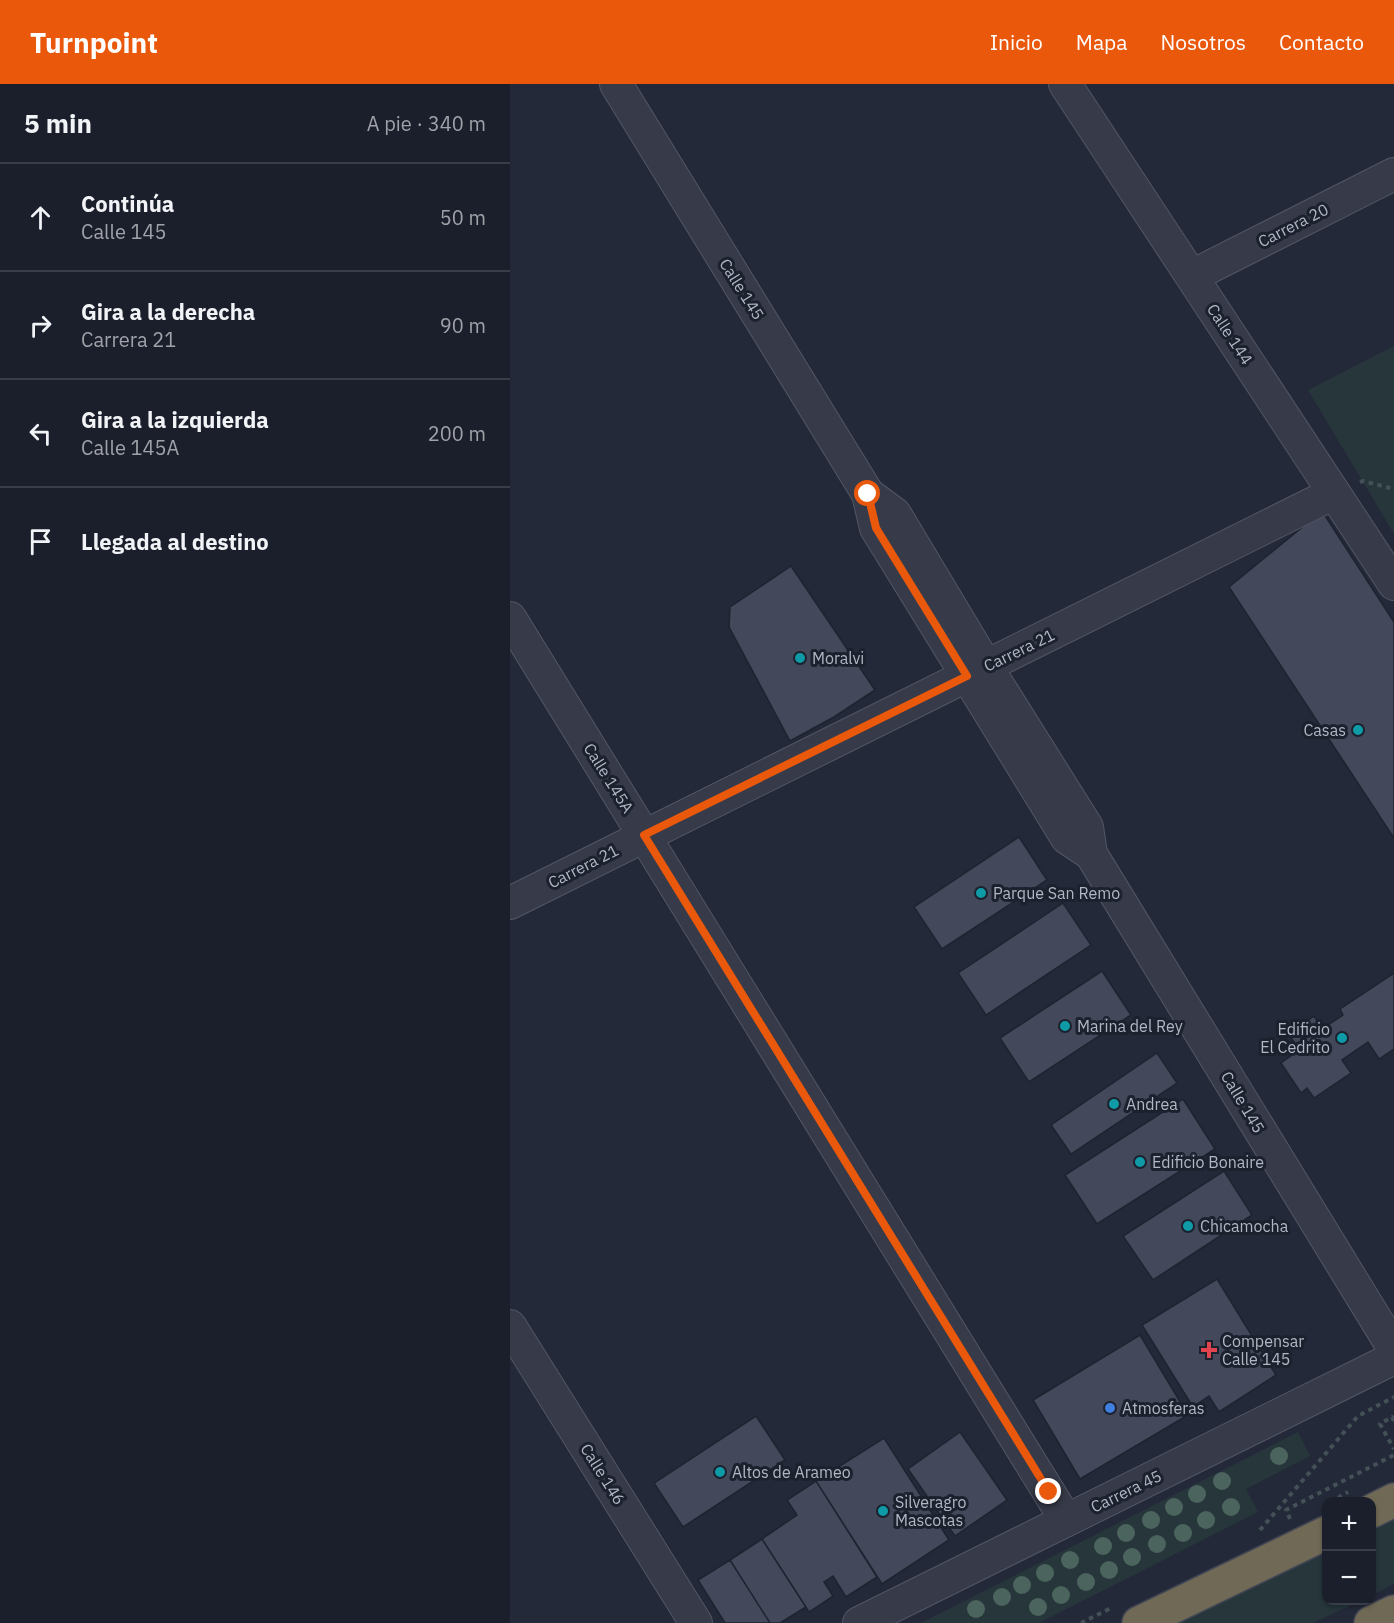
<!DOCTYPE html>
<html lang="es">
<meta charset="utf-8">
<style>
body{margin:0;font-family:"IBM Plex Sans",sans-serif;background:#282c37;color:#f1f3f6}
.controls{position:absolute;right:18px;bottom:18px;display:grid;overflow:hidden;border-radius:12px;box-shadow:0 2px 4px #0004}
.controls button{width:54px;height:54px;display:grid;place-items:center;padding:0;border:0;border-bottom:2px solid #393d47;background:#1b1f2b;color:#f1f3f6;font:30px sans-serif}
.stop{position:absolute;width:18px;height:18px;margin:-14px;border:4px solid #ea580c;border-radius:50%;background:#fff}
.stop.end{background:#ea580c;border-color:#fff;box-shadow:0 2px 6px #0008}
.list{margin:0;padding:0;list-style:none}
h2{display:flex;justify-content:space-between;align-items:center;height:78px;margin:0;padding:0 24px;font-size:26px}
h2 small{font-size:20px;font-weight:400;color:#a0a2a9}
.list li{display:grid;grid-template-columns:39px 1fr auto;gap:18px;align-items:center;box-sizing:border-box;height:108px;padding:0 24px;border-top:2px solid #393d47}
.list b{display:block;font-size:22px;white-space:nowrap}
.list p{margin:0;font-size:20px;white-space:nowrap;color:#a0a2a9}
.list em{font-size:20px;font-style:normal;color:#a0a2a9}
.icon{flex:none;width:33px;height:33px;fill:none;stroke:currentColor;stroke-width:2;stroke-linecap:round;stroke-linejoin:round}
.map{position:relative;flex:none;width:884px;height:1539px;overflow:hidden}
header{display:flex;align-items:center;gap:36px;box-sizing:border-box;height:84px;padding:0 30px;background:#ea580c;color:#fff}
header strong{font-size:28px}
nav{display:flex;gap:33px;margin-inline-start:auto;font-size:21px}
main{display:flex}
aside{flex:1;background:#1b1f2b}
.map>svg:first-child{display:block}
.green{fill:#26363b}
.building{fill:#43485a;stroke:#1e2330;stroke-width:1.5}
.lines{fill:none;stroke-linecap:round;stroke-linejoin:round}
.minor-casing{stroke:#525664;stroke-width:34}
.highway-casing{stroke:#424654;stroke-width:36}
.path{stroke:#435157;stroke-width:4;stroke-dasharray:4.5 4.5;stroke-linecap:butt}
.minor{stroke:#373b49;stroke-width:32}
.highway{stroke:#6f6955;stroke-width:33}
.tree{fill:#4b645d}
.route{stroke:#ea580c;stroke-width:8}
.culture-dot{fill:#0f9aa8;stroke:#1c212e;stroke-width:2}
.health-dot{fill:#e0444e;stroke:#1c212e;stroke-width:2}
.shop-dot{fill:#3f7fe0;stroke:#1c212e;stroke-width:2}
.labels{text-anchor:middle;stroke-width:6;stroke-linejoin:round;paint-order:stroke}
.street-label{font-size:16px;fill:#b2b6c5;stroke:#1c212e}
.poi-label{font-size:16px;fill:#b2b6c5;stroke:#1c212e;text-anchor:start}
</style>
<header>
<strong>Turnpoint</strong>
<nav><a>Inicio</a><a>Mapa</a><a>Nosotros</a><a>Contacto</a></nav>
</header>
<main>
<aside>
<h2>5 min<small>A pie · 340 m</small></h2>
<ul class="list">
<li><svg class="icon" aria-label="ahead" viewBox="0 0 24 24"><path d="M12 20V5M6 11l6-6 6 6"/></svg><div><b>Continúa</b><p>Calle 145</p></div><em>50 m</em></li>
<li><svg class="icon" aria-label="right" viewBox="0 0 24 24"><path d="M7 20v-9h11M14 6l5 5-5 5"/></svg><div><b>Gira a la derecha</b><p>Carrera 21</p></div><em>90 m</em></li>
<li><svg class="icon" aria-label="left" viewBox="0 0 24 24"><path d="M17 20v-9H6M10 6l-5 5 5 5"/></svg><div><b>Gira a la izquierda</b><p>Calle 145A</p></div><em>200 m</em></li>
<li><svg class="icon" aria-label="arrive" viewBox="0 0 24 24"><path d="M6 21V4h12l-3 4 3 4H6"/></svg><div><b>Llegada al destino</b></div></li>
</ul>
</aside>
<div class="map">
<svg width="884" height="1539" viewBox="0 0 884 1539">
<rect width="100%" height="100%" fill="#242939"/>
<path class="green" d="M 884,262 L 884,450 L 798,306 Z
M 788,1348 L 800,1372 L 736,1405 L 748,1428 L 529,1539 L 411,1539 Z
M 884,1431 L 884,1500 L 862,1511 L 862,1442 Z
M 816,1464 L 816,1516 L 850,1517 L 803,1539 L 660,1539 Z"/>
<path class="building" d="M 812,427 L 884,538 L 884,754 L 719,503 Z
M 281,482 L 365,606 L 324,633 L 280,657 L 219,543 L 220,523 Z
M 509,753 L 537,796 L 432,865 L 404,823 Z
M 553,819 L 581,861 L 476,931 L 448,889 Z
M 592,887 L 621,931 L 519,998 L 490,954 Z
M 884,889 L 884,965 L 869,975 L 858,958 L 832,976 L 841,989 L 804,1014 L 797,1004 L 791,1009 L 771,979 L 782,971 L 777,963 L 784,958 L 778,949 L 804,932 L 812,945 L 833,931 L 830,925 Z
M 647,969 L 667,999 L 561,1070 L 541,1041 Z
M 673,1015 L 705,1065 L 587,1140 L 555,1091 Z
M 714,1087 L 742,1131 L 643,1196 L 613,1152 Z
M 707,1195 L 766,1291 L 709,1328 L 699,1312 L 683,1323 L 632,1241 Z
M 630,1251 L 678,1331 L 570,1395 L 523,1316 Z
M 246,1332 L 275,1376 L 173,1443 L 144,1399 Z
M 450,1348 L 497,1416 L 445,1452 L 398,1385 Z
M 374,1354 L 439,1456 L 372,1500 L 306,1397 Z
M 306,1397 L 367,1493 L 336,1513 L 323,1492 L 314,1498 L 323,1512 L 299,1528 L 252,1455 L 287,1431 L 277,1416 Z
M 252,1455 L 296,1523 L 270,1539 L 260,1539 L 220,1476 Z
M 220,1476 L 260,1539 L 215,1539 L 188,1496 Z"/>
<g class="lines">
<g class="minor-casing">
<path id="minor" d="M 106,0 L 358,410 L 366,444 L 557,754 L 581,770
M 555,0 L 884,500
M 682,192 L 884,90
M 358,410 L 385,430 L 476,582 L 577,743 L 581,770 L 884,1265
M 0,534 L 556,1436
M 0,819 L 824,409
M 0,1242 L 186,1539
M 349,1539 L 884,1274"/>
</g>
<g class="highway-casing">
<path id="highway" d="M 862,1427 L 884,1416
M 629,1539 L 816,1449
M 861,1539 L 884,1528"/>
</g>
<path class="path" d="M 850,398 L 853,397 L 884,405
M 884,1337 L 882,1333 L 870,1340 L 884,1365
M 820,1418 L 838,1408
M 780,1435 L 776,1426 L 884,1371
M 750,1446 L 848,1332 L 884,1313
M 571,1539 L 603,1523"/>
<use href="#minor" class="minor"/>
<use href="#highway" class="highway"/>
</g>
<g class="tree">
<circle cx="769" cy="1372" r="9"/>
<circle cx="712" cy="1397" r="9"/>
<circle cx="687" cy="1410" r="9"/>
<circle cx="664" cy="1423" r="9"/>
<circle cx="721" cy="1423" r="9"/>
<circle cx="641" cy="1436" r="9"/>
<circle cx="696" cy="1436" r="9"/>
<circle cx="616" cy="1449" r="9"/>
<circle cx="673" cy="1449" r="9"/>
<circle cx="647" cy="1460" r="9"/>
<circle cx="593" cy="1462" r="9"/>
<circle cx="622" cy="1473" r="9"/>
<circle cx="560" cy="1476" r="9"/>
<circle cx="599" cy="1486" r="9"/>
<circle cx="535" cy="1489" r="9"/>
<circle cx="576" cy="1498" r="9"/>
<circle cx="512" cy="1501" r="9"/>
<circle cx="551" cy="1511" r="9"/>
<circle cx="492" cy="1513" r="9"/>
<circle cx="528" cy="1523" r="9"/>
<circle cx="466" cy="1525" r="9"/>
</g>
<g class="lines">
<path class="route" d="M 358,410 L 366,444 L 457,592 L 134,751 L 539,1408"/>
</g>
<g class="culture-dot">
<circle cx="290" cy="574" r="6"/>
<circle cx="848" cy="646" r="6"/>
<circle cx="471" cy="809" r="6"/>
<circle cx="555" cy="942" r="6"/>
<circle cx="832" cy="954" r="6"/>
<circle cx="604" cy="1020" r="6"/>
<circle cx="630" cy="1078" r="6"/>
<circle cx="678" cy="1142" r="6"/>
<circle cx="210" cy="1388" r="6"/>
<circle cx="373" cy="1427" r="6"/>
</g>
<path class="health-dot" d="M696 1257h6v6h6v6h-6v6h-6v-6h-6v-6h6z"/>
<circle class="shop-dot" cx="600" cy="1324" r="6"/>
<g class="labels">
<g class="street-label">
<text transform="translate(783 141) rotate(-27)" y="6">Carrera 20</text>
<text transform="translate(232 205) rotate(58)" y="6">Calle 145</text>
<text transform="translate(720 250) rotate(57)" y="6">Calle 144</text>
<text transform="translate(509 566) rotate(-26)" y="6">Carrera 21</text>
<text transform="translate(99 694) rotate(58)" y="6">Calle 145A</text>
<text transform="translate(73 782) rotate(-27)" y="6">Carrera 21</text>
<text transform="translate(733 1018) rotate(59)" y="6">Calle 145</text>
<text transform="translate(93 1390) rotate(58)" y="6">Calle 146</text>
<text transform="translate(616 1407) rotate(-26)" y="6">Carrera 45</text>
</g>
<g class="poi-label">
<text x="302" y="580">Moralvi</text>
<text x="836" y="652" text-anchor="end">Casas</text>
<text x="483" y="815">Parque San Remo</text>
<text x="567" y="948">Marina del Rey</text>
<text x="820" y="951" text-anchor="end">Edificio<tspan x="820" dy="18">El Cedrito</tspan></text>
<text x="616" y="1026">Andrea</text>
<text x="642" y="1084">Edificio Bonaire</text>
<text x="690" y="1148">Chicamocha</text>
<text x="712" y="1263">Compensar<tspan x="712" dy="18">Calle 145</tspan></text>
<text x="612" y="1330">Atmosferas</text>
<text x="222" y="1394">Altos de Arameo</text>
<text x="385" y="1424">Silveragro<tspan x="385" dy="18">Mascotas</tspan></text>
</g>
</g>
</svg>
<div class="controls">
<button>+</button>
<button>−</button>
</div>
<div class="stop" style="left:358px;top:410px"></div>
<div class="stop end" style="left:539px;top:1408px"></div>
</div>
</main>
